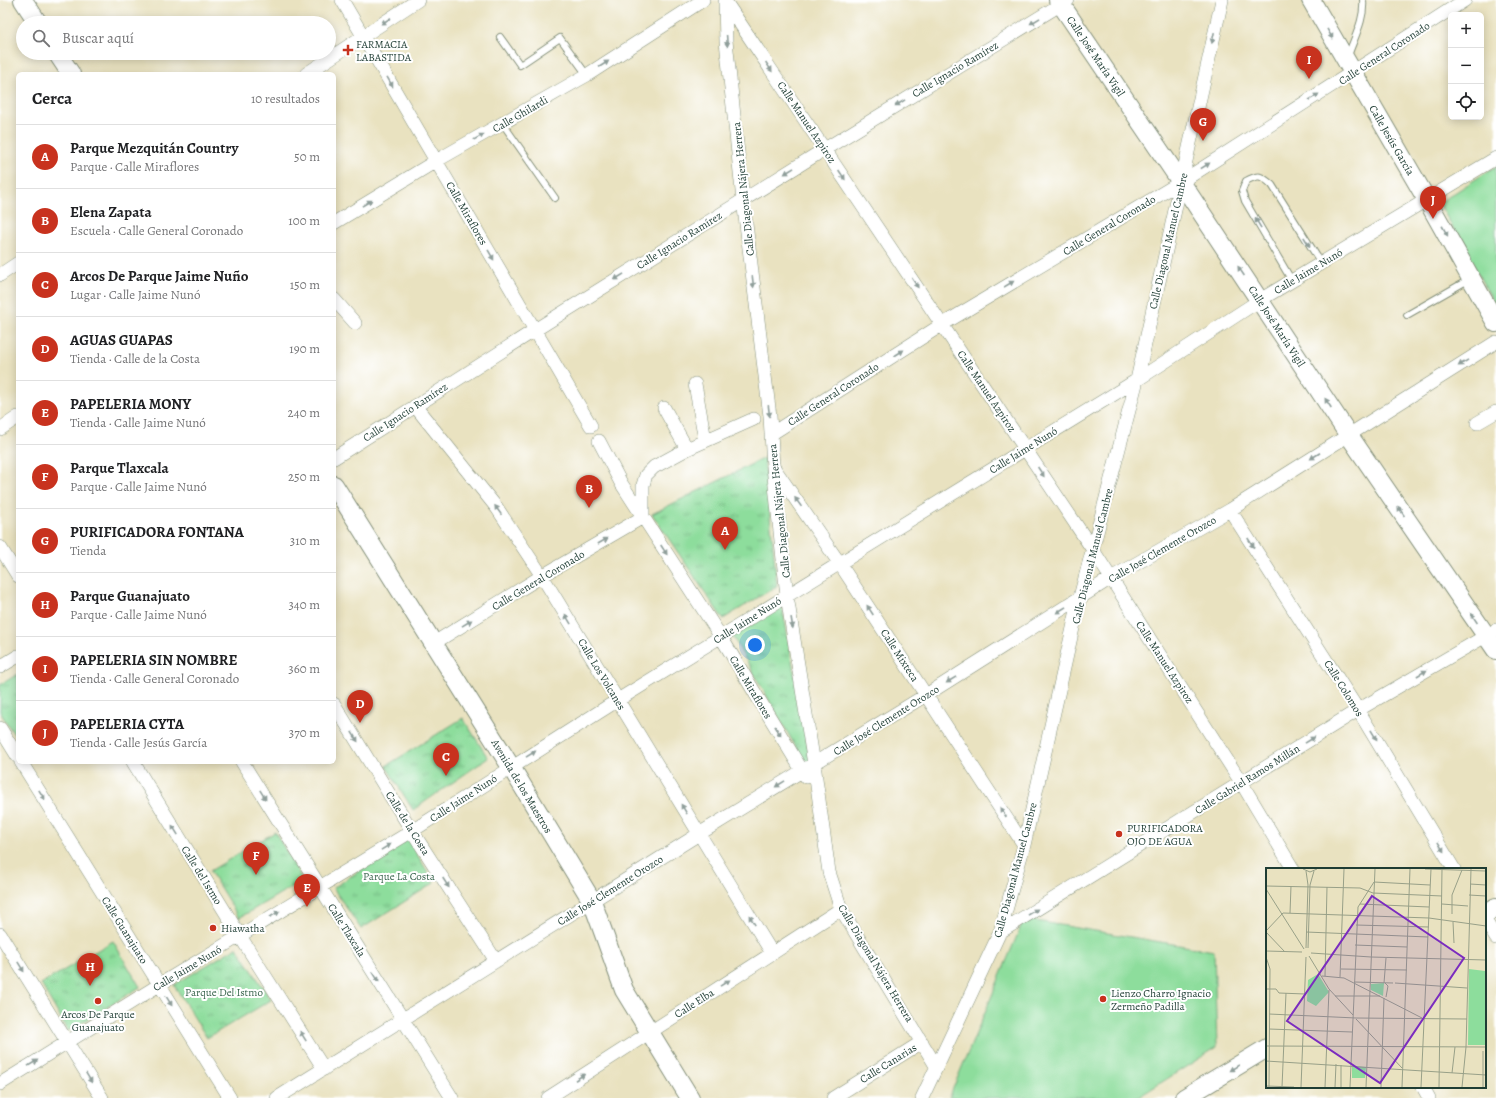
<!DOCTYPE html>
<html lang="es">
<meta charset="utf-8">
<style>
body{margin:0;font-family:Alegreya,serif;background:#f2f2f2;color:#202124}
.controls{position:absolute;right:12px;top:12px;display:grid;overflow:hidden;border-radius:6px;box-shadow:0 2px 10px #0003}
.controls button{width:36px;height:36px;display:grid;place-items:center;padding:0;border:0;border-bottom:1px solid #e0e0e0;background:#fff;color:#202124;font:20px sans-serif}
.you{position:absolute;left:755px;top:645px;width:14px;height:14px;margin:-10px;border:3px solid #fff;border-radius:50%;background:#1a73e8;box-shadow:0 0 0 6px #1a73e833}
.badge{display:grid;place-items:center;width:26px;height:26px;border-radius:50%;background:#c8321e;color:#fff;font-size:13px;font-weight:700}
.pin{position:absolute;translate:-50% -33px;filter:drop-shadow(0 1px 2px #0008)}
.pin::after{content:'';position:absolute;top:21px;width:14px;height:12px;background:inherit;clip-path:polygon(0 0,100% 0,50% 100%)}
.list{margin:0;padding:0;list-style:none}
h2{display:flex;justify-content:space-between;align-items:center;height:52px;margin:0;padding:0 16px;font-size:17px}
h2 small{font-size:13px;font-weight:400;color:#757577}
.list li{display:grid;grid-template-columns:26px 1fr auto;gap:12px;align-items:center;box-sizing:border-box;height:64px;padding:0 16px;border-top:1px solid #e0e0e0}
.list b{display:block;font-size:15px;white-space:nowrap}
.list p{margin:0;font-size:13px;white-space:nowrap;color:#757577}
.list em{font-size:13px;font-style:normal;color:#757577}
.icon{flex:none;width:22px;height:22px;fill:none;stroke:currentColor;stroke-width:2;stroke-linecap:round;stroke-linejoin:round}
.map{position:relative;flex:none;width:1496px;height:1098px;overflow:hidden}
.search{position:absolute;background:#fff;box-shadow:0 2px 10px #0003;left:16px;top:16px;width:320px;height:44px;display:flex;align-items:center;gap:10px;box-sizing:border-box;padding:0 14px;border-radius:22px;color:#757577;font-size:15px}
.panel{position:absolute;background:#fff;box-shadow:0 2px 10px #0003;left:16px;top:72px;width:320px;height:692px;border-radius:6px}
.map>svg:first-child{display:block}
.grass{fill:#8ddd9c;stroke:#568d68}
.park{fill:url(#park-tufts);stroke:#568d68}
.lines{fill:none;stroke-linecap:round;stroke-linejoin:round}
.lane-casing{stroke:#84907a;stroke-width:8}
.street-casing{stroke:#84907a;stroke-width:14}
.secondary-casing{stroke:#84907a;stroke-width:20}
.lane{stroke:#fff;stroke-width:6}
.street{stroke:#fff;stroke-width:13}
.secondary{stroke:#fff;stroke-width:18}
.oneway{fill:#8f9e9a}
.poi-dot{fill:#c8321e;stroke:#fff;stroke-width:1.5}
.labels{text-anchor:middle;stroke-width:4;stroke-linejoin:round;paint-order:stroke}
.poi-label{font-size:11px;fill:#1f3d34;stroke:#fff;text-anchor:start}
.street-label{font-size:11px;fill:#1f3d34;stroke:#fff}
.park-label{font-size:11px;fill:#3a654e;stroke:#fff}
.inset-road{fill:none;stroke:#98a088;stroke-width:1}
.view{fill:#7b2cbf;fill-opacity:0.15;stroke:#7b2cbf;stroke-width:2}
.inset-edge{fill:none;stroke:#1f3d34;stroke-width:2}
</style>
<div class="map">
<svg width="1496" height="1098" viewBox="0 0 1496 1098">
<defs>
<pattern id="park-tufts" width="24" height="20" patternUnits="userSpaceOnUse"><rect width="24" height="20" fill="#8ddd9c"/><path d="M3 7l-1-3M5 7V3M7 7l1-3M15 17l-1-3M17 17v-4M19 17l1-3" fill="none" stroke="#73b480"/></pattern>
</defs>
<rect width="100%" height="100%" fill="#fff"/>
<filter id="ink" filterUnits="userSpaceOnUse"><feTurbulence type="fractalNoise" baseFrequency=".025" numOctaves="2"/><feDisplacementMap in="SourceGraphic" scale="8" xChannelSelector="R" yChannelSelector="G"/><feConvolveMatrix kernelMatrix="1 2 1 2 8 2 1 2 1" color-interpolation-filters="sRGB"/></filter>
<filter id="wash" filterUnits="userSpaceOnUse"><feTurbulence type="fractalNoise" baseFrequency=".012" numOctaves="4" result="noise"/><feDisplacementMap in="SourceGraphic" scale="16" xChannelSelector="R" yChannelSelector="G"/><feGaussianBlur stdDeviation="0.9" result="paint"/><feColorMatrix in="noise" values="0 0 0 0 0 0 0 0 0 0 0 0 0 0 0 0 0 1.4 0 .05"/><feComposite in="paint" operator="in"/></filter>
<g filter="url(#wash)">
<rect width="100%" height="100%" fill="#e9e2c0"/>
<path class="grass" d="M 1496,166 L 1496,307 L 1439,203 Z
M 1024,919 L 1214,951 L 1217,1047 L 1137,1098 L 949,1098 Z"/>
<path class="park" d="M 764,458 L 777,586 L 723,619 L 652,514 Z
M 782,605 L 810,760 L 805,763 L 733,637 Z
M 18,674 L 18,735 L 15,736 L 0,712 L 0,685 Z
M 463,718 L 488,758 L 413,810 L 386,766 Z
M 275,832 L 303,880 L 239,918 L 210,871 Z
M 408,839 L 434,883 L 361,929 L 333,888 Z
M 113,941 L 140,987 L 68,1031 L 41,984 Z
M 237,947 L 271,1000 L 207,1038 L 174,985 Z"/>
</g>
<g filter="url(#ink)">
<g class="lines">
<g class="lane-casing">
<path id="lane" d="M 500,37 L 520,65 L 560,38 L 587,75
M 1348,56 C 1354,38 1365,19 1363,0
M 503,124 L 555,198
M 1292,281 L 1245,201 L 1242,191 L 1246,181 C 1259,174 1261,175 1272,185 L 1321,263
M 1407,315 L 1470,279"/>
</g>
<g class="street-casing">
<path id="street" d="M 342,0 L 591,426
M 725,1 L 1093,550 L 1241,782 L 1293,869
M 725,2 L 726,41 L 743,200 L 770,416 L 773,467 L 787,596 L 814,764 L 829,872 L 841,909 L 936,1066
M 306,74 L 418,0
M 334,223 L 436,161 L 587,75 L 703,0
M 0,275 L 18,263
M 334,299 L 355,323
M 695,384 L 705,440
M 415,406 L 497,508 L 542,576 L 772,953
M 664,408 L 687,449
M 1477,423 L 1496,412
M 0,429 L 18,417
M 771,434 L 943,324 L 1181,182 L 1465,0
M 599,441 L 621,483 L 721,637 L 806,777
M 334,458 L 535,330 L 825,149 L 1068,0
M 774,468 L 840,564 L 1024,845
M 1230,510 L 1358,710 L 1454,869
M 643,517 L 643,485 L 646,475 L 654,467 L 687,449 L 754,419
M 0,547 L 18,576
M 434,643 L 542,576 L 643,517
M 0,667 L 18,656
M 334,704 L 412,831 L 496,961
M 0,728 L 18,757
M 21,762 L 230,1098
M 133,762 L 240,936 L 324,1069
M 242,762 L 452,1098
M 1485,920 L 1496,938
M 1000,932 L 1358,710 L 1496,630
M 0,934 L 102,1098
M 0,1084 L 159,985 L 412,831 L 618,700 L 1137,380 L 1260,300 L 1496,158
M 1423,1087 L 1429,1098
M 277,1098 L 699,834 L 926,695 L 1111,578 L 1230,510 L 1496,342
M 548,1098 L 841,909
M 833,1098 L 922,1042
M 922,1098 L 1000,932 L 1024,845 L 1080,597 L 1137,380 L 1222,0"/>
</g>
<g class="secondary-casing">
<path id="secondary" d="M 23,0 L 38,23
M 1058,0 L 1181,182 L 1348,434 L 1496,650
M 1311,0 L 1427,200 L 1496,323
M 57,53 L 71,74
M 334,485 L 511,767 L 592,901 L 624,990 L 690,1098
M 1485,914 L 1496,907
M 1184,1098 L 1267,1048"/>
</g>
<use href="#lane" class="lane"/>
<use href="#street" class="street"/>
<use href="#secondary" class="secondary"/>
</g>
<defs><path id="oneway-solid" d="M-6-.8H1V-3.2L6.5 0L1 3.2V.8H-6Z"/></defs>
<g class="oneway">
<use href="#oneway-solid" transform="translate(386 21) rotate(147)"/>
<use href="#oneway-solid" transform="translate(1035 21) rotate(149)"/>
<use href="#oneway-solid" transform="translate(1330 34) rotate(60)"/>
<use href="#oneway-solid" transform="translate(1213 38) rotate(102)"/>
<use href="#oneway-solid" transform="translate(727 41) rotate(86)"/>
<use href="#oneway-solid" transform="translate(604 64) rotate(-33)"/>
<use href="#oneway-solid" transform="translate(769 67) rotate(56)"/>
<use href="#oneway-solid" transform="translate(390 82) rotate(60)"/>
<use href="#oneway-solid" transform="translate(1314 97) rotate(-32)"/>
<use href="#oneway-solid" transform="translate(900 103) rotate(149)"/>
<use href="#oneway-solid" transform="translate(479 137) rotate(-29)"/>
<use href="#oneway-solid" transform="translate(1205 166) rotate(-32)"/>
<use href="#oneway-solid" transform="translate(789 171) rotate(148)"/>
<use href="#oneway-solid" transform="translate(842 175) rotate(56)"/>
<use href="#oneway-solid" transform="translate(367 203) rotate(-31)"/>
<use href="#oneway-solid" transform="translate(1258 223) rotate(-121)"/>
<use href="#oneway-solid" transform="translate(1445 231) rotate(61)"/>
<use href="#oneway-solid" transform="translate(1307 242) rotate(58)"/>
<use href="#oneway-solid" transform="translate(491 255) rotate(60)"/>
<use href="#oneway-solid" transform="translate(1241 271) rotate(-124)"/>
<use href="#oneway-solid" transform="translate(619 277) rotate(148)"/>
<use href="#oneway-solid" transform="translate(753 282) rotate(83)"/>
<use href="#oneway-solid" transform="translate(915 283) rotate(56)"/>
<use href="#oneway-solid" transform="translate(1009 284) rotate(-31)"/>
<use href="#oneway-solid" transform="translate(899 353) rotate(-33)"/>
<use href="#oneway-solid" transform="translate(1463 363) rotate(148)"/>
<use href="#oneway-solid" transform="translate(1328 403) rotate(-123)"/>
<use href="#oneway-solid" transform="translate(769 411) rotate(83)"/>
<use href="#oneway-solid" transform="translate(1315 456) rotate(147)"/>
<use href="#oneway-solid" transform="translate(1041 472) rotate(56)"/>
<use href="#oneway-solid" transform="translate(798 502) rotate(-125)"/>
<use href="#oneway-solid" transform="translate(498 510) rotate(-125)"/>
<use href="#oneway-solid" transform="translate(1401 511) rotate(-124)"/>
<use href="#oneway-solid" transform="translate(603 541) rotate(-30)"/>
<use href="#oneway-solid" transform="translate(1251 543) rotate(57)"/>
<use href="#oneway-solid" transform="translate(664 550) rotate(57)"/>
<use href="#oneway-solid" transform="translate(870 610) rotate(-123)"/>
<use href="#oneway-solid" transform="translate(1061 610) rotate(148)"/>
<use href="#oneway-solid" transform="translate(1474 618) rotate(-124)"/>
<use href="#oneway-solid" transform="translate(568 619) rotate(-121)"/>
<use href="#oneway-solid" transform="translate(467 623) rotate(-32)"/>
<use href="#oneway-solid" transform="translate(792 623) rotate(81)"/>
<use href="#oneway-solid" transform="translate(1422 673) rotate(-30)"/>
<use href="#oneway-solid" transform="translate(951 680) rotate(148)"/>
<use href="#oneway-solid" transform="translate(778 731) rotate(59)"/>
<use href="#oneway-solid" transform="translate(1374 735) rotate(59)"/>
<use href="#oneway-solid" transform="translate(355 737) rotate(58)"/>
<use href="#oneway-solid" transform="translate(1310 740) rotate(-32)"/>
<use href="#oneway-solid" transform="translate(531 754) rotate(-32)"/>
<use href="#oneway-solid" transform="translate(780 784) rotate(148)"/>
<use href="#oneway-solid" transform="translate(42 795) rotate(58)"/>
<use href="#oneway-solid" transform="translate(263 795) rotate(58)"/>
<use href="#oneway-solid" transform="translate(684 809) rotate(-121)"/>
<use href="#oneway-solid" transform="translate(1003 812) rotate(-123)"/>
<use href="#oneway-solid" transform="translate(175 830) rotate(-122)"/>
<use href="#oneway-solid" transform="translate(386 847) rotate(-31)"/>
<use href="#oneway-solid" transform="translate(1441 847) rotate(59)"/>
<use href="#oneway-solid" transform="translate(446 883) rotate(57)"/>
<use href="#oneway-solid" transform="translate(1033 912) rotate(-32)"/>
<use href="#oneway-solid" transform="translate(275 914) rotate(-31)"/>
<use href="#oneway-solid" transform="translate(752 920) rotate(-122)"/>
<use href="#oneway-solid" transform="translate(21 967) rotate(58)"/>
<use href="#oneway-solid" transform="translate(376 977) rotate(58)"/>
<use href="#oneway-solid" transform="translate(725 983) rotate(-32)"/>
<use href="#oneway-solid" transform="translate(169 1001) rotate(58)"/>
<use href="#oneway-solid" transform="translate(303 1036) rotate(-122)"/>
<use href="#oneway-solid" transform="translate(33 1063) rotate(-32)"/>
<use href="#oneway-solid" transform="translate(1234 1068) rotate(149)"/>
<use href="#oneway-solid" transform="translate(580 1077) rotate(-33)"/>
<use href="#oneway-solid" transform="translate(89 1078) rotate(58)"/>
</g>
</g>
<g class="poi-dot">
<path d="M346 44h4v4h4v4h-4v4h-4v-4h-4v-4h4z"/>
<circle cx="1119" cy="834" r="4"/>
<circle cx="213" cy="928" r="4"/>
<circle cx="1103" cy="999" r="4"/>
<circle cx="98" cy="1001" r="4"/>
</g>
<g class="labels">
<g class="poi-label">
<text x="356" y="48">FARMACIA<tspan x="356" dy="13">LABASTIDA</tspan></text>
<text x="1127" y="832">PURIFICADORA<tspan x="1127" dy="13">OJO DE AGUA</tspan></text>
<text x="221" y="932">Hiawatha</text>
<text x="1111" y="997">Lienzo Charro Ignacio<tspan x="1111" dy="13">Zermeño Padilla</tspan></text>
<text x="98" y="1018" text-anchor="middle">Arcos De Parque<tspan x="98" dy="13">Guanajuato</tspan></text>
</g>
<g class="street-label">
<text transform="translate(1384 53) rotate(-33)" y="4">Calle General Coronado</text>
<text transform="translate(1096 56) rotate(56)" y="4">Calle José María Vigil</text>
<text transform="translate(955 69) rotate(-31)" y="4">Calle Ignacio Ramírez</text>
<text transform="translate(520 114) rotate(-30)" y="4">Calle Ghilardi</text>
<text transform="translate(807 122) rotate(56)" y="4">Calle Manuel Azpiroz</text>
<text transform="translate(1392 140) rotate(60)" y="4">Calle Jesús García</text>
<text transform="translate(743 189) rotate(-96)" y="4">Calle Diagonal Nájera Herrera</text>
<text transform="translate(467 213) rotate(60)" y="4">Calle Miraflores</text>
<text transform="translate(1109 225) rotate(-31)" y="4">Calle General Coronado</text>
<text transform="translate(679 240) rotate(-32)" y="4">Calle Ignacio Ramírez</text>
<text transform="translate(1168 241) rotate(-77)" y="4">Calle Diagonal Manuel Cambre</text>
<text transform="translate(1308 271) rotate(-31)" y="4">Calle Jaime Nunó</text>
<text transform="translate(1277 326) rotate(57)" y="4">Calle José María Vigil</text>
<text transform="translate(987 391) rotate(56)" y="4">Calle Manuel Azpiroz</text>
<text transform="translate(833 394) rotate(-33)" y="4">Calle General Coronado</text>
<text transform="translate(405 412) rotate(-33)" y="4">Calle Ignacio Ramírez</text>
<text transform="translate(1023 450) rotate(-32)" y="4">Calle Jaime Nunó</text>
<text transform="translate(779 511) rotate(-96)" y="4">Calle Diagonal Nájera Herrera</text>
<text transform="translate(1162 549) rotate(-30)" y="4">Calle José Clemente Orozco</text>
<text transform="translate(1092 556) rotate(-76)" y="4">Calle Diagonal Manuel Cambre</text>
<text transform="translate(538 580) rotate(-31)" y="4">Calle General Coronado</text>
<text transform="translate(747 620) rotate(-32)" y="4">Calle Jaime Nunó</text>
<text transform="translate(900 655) rotate(57)" y="4">Calle Mixteca</text>
<text transform="translate(1165 662) rotate(57)" y="4">Calle Manuel Azpiroz</text>
<text transform="translate(602 674) rotate(59)" y="4">Calle Los Volcanes</text>
<text transform="translate(751 687) rotate(59)" y="4">Calle Miraflores</text>
<text transform="translate(1344 688) rotate(58)" y="4">Calle Colomos</text>
<text transform="translate(886 720) rotate(-32)" y="4">Calle José Clemente Orozco</text>
<text transform="translate(1247 779) rotate(-32)" y="4">Calle Gabriel Ramos Millán</text>
<text transform="translate(522 786) rotate(59)" y="4">Avenida de los Maestros</text>
<text transform="translate(463 798) rotate(-33)" y="4">Calle Jaime Nunó</text>
<text transform="translate(408 823) rotate(58)" y="4">Calle de la Costa</text>
<text transform="translate(1015 870) rotate(-75)" y="4">Calle Diagonal Manuel Cambre</text>
<text transform="translate(202 875) rotate(58)" y="4">Calle del Istmo</text>
<text transform="translate(610 890) rotate(-32)" y="4">Calle José Clemente Orozco</text>
<text transform="translate(125 930) rotate(58)" y="4">Calle Guanajuato</text>
<text transform="translate(347 930) rotate(58)" y="4">Calle Tlaxcala</text>
<text transform="translate(876 963) rotate(59)" y="4">Calle Diagonal Nájera Herrera</text>
<text transform="translate(187 968) rotate(-31)" y="4">Calle Jaime Nunó</text>
<text transform="translate(694 1003) rotate(-32)" y="4">Calle Elba</text>
<text transform="translate(888 1063) rotate(-32)" y="4">Calle Canarias</text>
</g>
<g class="park-label">
<text x="399" y="880">Parque La Costa</text>
<text x="224" y="996">Parque Del Istmo</text>
</g>
</g>
<g transform="translate(1266 868)">
<rect width="220" height="220" fill="#e9e2c0"/>
<path d="M 52,106 L 63,124 L 50,138 L 41,133 L 42,112 ZM 86,198 L 100,199 L 99,210 L 86,210 Z" fill="#8ddd9c"/>
<path d="M 220,94 L 220,177 L 202,177 L 203,101 L 219,103 Z" fill="#8ddd9c"/>
<path d="M 118,115 L 117,128 L 105,122 L 105,116 Z" fill="#8ddd9c"/>
<path class="inset-road" d="M 37,1 L 44,4 L 51,1M 159,1 L 220,3M 204,16 L 220,17M 0,18 L 94,20 L 107,25 L 176,28M 0,21 L 38,81M 203,27 L 220,28M 94,36 L 163,39M 176,36 L 202,38M 24,45 L 25,18M 186,46 L 186,27 L 196,2M 187,54 L 188,75M 90,57 L 163,59M 0,63 L 17,45 L 163,50 L 220,58M 0,64 L 19,84M 40,64 L 162,69M 89,77 L 141,79M 40,80 L 42,17 L 40,3M 42,80 L 44,17 L 48,3M 0,83 L 36,84M 45,85 L 105,89 L 220,92M 43,88 L 63,121 L 87,147M 0,89 L 4,101 L 3,219M 75,101 L 141,102M 56,108 L 78,110 L 156,150M 59,108 L 61,19M 74,109 L 78,1M 88,114 L 127,115M 118,115 L 120,90M 119,115 L 122,118 L 120,129M 129,115 L 201,120M 0,121 L 10,121 L 13,125 L 39,126M 69,128 L 114,128M 3,146 L 90,150 L 201,151M 90,151 L 136,200M 3,161 L 86,164M 0,178 L 220,179M 0,193 L 220,207M 186,205 L 189,179M 0,218 L 28,219M 16,219 L 20,125M 35,219 L 40,89M 59,219 L 63,122M 69,219 L 70,196M 75,219 L 75,197M 84,219 L 92,39 L 108,14 L 164,17M 100,219 L 109,1M 115,219 L 118,130M 136,219 L 144,1M 155,219 L 165,1M 173,219 L 176,1M 196,219 L 200,179 L 205,1M 217,219 L 217,183"/>
<path class="view" d="M 106,28 L 198,90 L 114,215 L 21,153 Z"/>
<rect width="220" height="220" class="inset-edge"/>
</g>
</svg>
<div class="controls">
<button>+</button>
<button>−</button>
<button><svg class="icon" aria-label="locate" viewBox="0 0 24 24"><circle cx="12" cy="12" r="6"/><path d="M12 2v4M12 18v4M2 12h4M18 12h4"/></svg></button>
</div>
<div class="you"></div>
<div class="pin badge" style="left:725px;top:550px">A</div>
<div class="pin badge" style="left:589px;top:508px">B</div>
<div class="pin badge" style="left:446px;top:776px">C</div>
<div class="pin badge" style="left:360px;top:723px">D</div>
<div class="pin badge" style="left:307px;top:907px">E</div>
<div class="pin badge" style="left:256px;top:875px">F</div>
<div class="pin badge" style="left:1203px;top:141px">G</div>
<div class="pin badge" style="left:90px;top:986px">H</div>
<div class="pin badge" style="left:1309px;top:79px">I</div>
<div class="pin badge" style="left:1433px;top:219px">J</div>
<div class="search"><svg class="icon" aria-label="search" viewBox="0 0 24 24"><circle cx="10" cy="10" r="6"/><path d="M15 15l6 6"/></svg>Buscar aquí</div>
<section class="panel">
<h2>Cerca<small>10 resultados</small></h2>
<ul class="list">
<li><span class="badge">A</span><div><b>Parque Mezquitán Country</b><p>Parque · Calle Miraflores</p></div><em>50 m</em></li>
<li><span class="badge">B</span><div><b>Elena Zapata</b><p>Escuela · Calle General Coronado</p></div><em>100 m</em></li>
<li><span class="badge">C</span><div><b>Arcos De Parque Jaime Nuño</b><p>Lugar · Calle Jaime Nunó</p></div><em>150 m</em></li>
<li><span class="badge">D</span><div><b>AGUAS GUAPAS</b><p>Tienda · Calle de la Costa</p></div><em>190 m</em></li>
<li><span class="badge">E</span><div><b>PAPELERIA MONY</b><p>Tienda · Calle Jaime Nunó</p></div><em>240 m</em></li>
<li><span class="badge">F</span><div><b>Parque Tlaxcala</b><p>Parque · Calle Jaime Nunó</p></div><em>250 m</em></li>
<li><span class="badge">G</span><div><b>PURIFICADORA FONTANA</b><p>Tienda</p></div><em>310 m</em></li>
<li><span class="badge">H</span><div><b>Parque Guanajuato</b><p>Parque · Calle Jaime Nunó</p></div><em>340 m</em></li>
<li><span class="badge">I</span><div><b>PAPELERIA SIN NOMBRE</b><p>Tienda · Calle General Coronado</p></div><em>360 m</em></li>
<li><span class="badge">J</span><div><b>PAPELERIA CYTA</b><p>Tienda · Calle Jesús García</p></div><em>370 m</em></li>
</ul>
</section>
</div>
